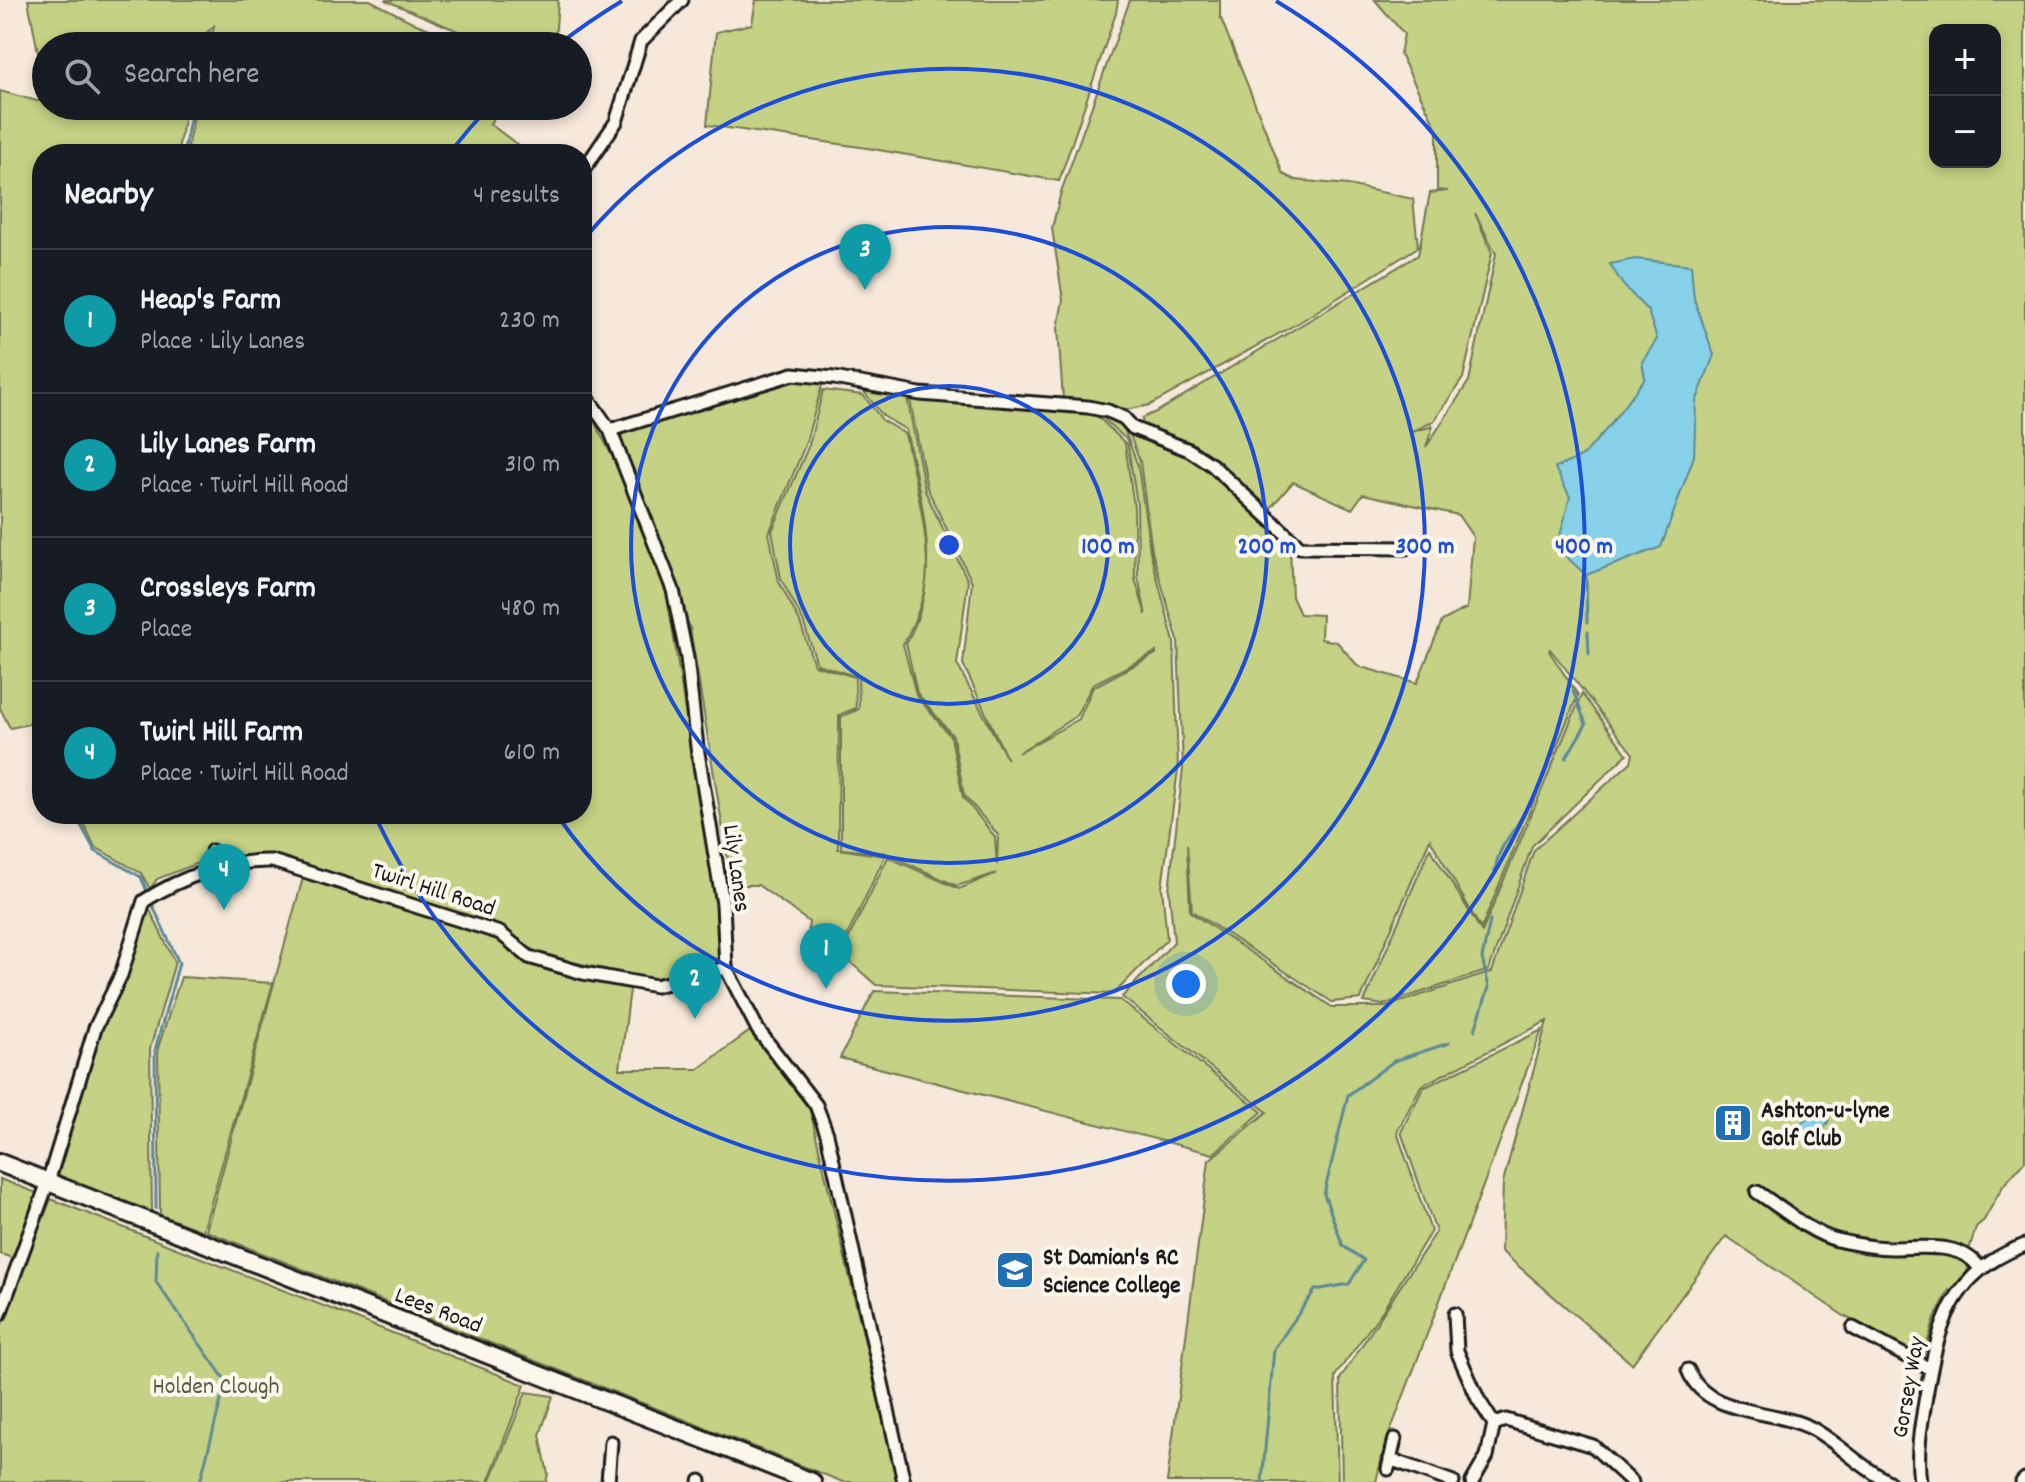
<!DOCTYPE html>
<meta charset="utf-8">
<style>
body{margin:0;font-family:Dekko,sans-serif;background:#20242c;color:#f1f3f6}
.controls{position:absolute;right:24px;top:24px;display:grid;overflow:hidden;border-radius:16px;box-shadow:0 4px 12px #0003}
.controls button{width:72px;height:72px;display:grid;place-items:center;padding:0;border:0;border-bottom:2px solid #363941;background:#171b24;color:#f1f3f6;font:40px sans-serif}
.you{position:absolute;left:1186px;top:984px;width:28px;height:28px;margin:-20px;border:6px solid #fff;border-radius:50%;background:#1a73e8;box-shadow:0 0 0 12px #1a73e833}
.badge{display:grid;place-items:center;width:52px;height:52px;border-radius:50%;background:#ea580c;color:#fff;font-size:26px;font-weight:700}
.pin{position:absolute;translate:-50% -66px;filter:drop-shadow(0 2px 4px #0008)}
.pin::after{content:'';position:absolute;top:42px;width:28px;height:24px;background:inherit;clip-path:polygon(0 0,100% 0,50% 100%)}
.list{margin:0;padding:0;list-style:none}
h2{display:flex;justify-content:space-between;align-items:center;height:104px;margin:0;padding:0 32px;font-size:34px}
h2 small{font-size:26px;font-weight:400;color:#9ea1a6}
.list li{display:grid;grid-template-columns:52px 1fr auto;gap:24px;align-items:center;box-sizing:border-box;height:144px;padding:0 32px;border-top:2px solid #363941}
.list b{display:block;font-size:30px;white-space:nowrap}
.list p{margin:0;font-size:26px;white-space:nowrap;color:#9ea1a6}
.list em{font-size:26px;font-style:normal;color:#9ea1a6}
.icon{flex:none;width:44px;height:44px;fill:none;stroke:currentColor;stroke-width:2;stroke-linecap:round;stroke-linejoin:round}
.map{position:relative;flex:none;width:2025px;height:1482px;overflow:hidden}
.search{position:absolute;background:#171b24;box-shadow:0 4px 12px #0003;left:32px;top:32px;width:560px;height:88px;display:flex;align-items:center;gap:20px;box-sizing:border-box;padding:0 28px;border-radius:44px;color:#9ea1a6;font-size:30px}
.panel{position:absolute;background:#171b24;box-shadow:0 4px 12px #0003;left:32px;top:144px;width:560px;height:680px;border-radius:32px}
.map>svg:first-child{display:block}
.green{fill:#c5d184;stroke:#707650;stroke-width:2;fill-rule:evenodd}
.water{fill:#87d2e8;stroke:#5c8996;stroke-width:2}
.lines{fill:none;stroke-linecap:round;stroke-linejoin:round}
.stream{stroke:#5c8996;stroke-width:3}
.street-casing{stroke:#1c1c1c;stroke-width:17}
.secondary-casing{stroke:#1c1c1c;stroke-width:22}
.street{stroke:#fbf7ec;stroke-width:11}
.secondary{stroke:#fbf7ec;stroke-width:16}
.ring{fill:none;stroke:#1d4ed8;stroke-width:4}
.labels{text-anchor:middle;stroke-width:8;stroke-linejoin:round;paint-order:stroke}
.street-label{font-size:24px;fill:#1c1c1c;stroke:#fbf7ec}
.poi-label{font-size:24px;font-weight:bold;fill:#1c1c1c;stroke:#fbf7ec;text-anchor:start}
.park-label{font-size:24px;fill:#575b40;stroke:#fbf7ec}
.centre{fill:#1d4ed8;stroke:#fbf7ec;stroke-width:4}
.ring-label{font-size:24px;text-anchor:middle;font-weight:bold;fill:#1d4ed8;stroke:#fbf7ec;stroke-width:8;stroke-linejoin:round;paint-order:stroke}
</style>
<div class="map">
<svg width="2025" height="1482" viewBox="0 0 2025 1482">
<rect width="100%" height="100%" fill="#f6e8da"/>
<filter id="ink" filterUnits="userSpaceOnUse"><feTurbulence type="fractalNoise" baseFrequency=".0125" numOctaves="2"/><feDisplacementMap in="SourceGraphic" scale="16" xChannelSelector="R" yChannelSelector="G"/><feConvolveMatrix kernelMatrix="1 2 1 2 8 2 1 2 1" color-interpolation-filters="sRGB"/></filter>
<g filter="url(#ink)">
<path class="green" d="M 28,0 L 370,0 L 416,24 L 476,46 L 210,46 L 214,26 L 202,37 L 200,46 L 46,46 L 46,106 L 187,106 L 177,154 L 42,154 L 42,721 L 10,728 L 0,708 L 0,91 L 37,101 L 44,101 L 46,94 Z
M 385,0 L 558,0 L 555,42 L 553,46 L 493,46 Z
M 756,0 L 1118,0 L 1116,13 L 1059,181 L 867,148 L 707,125 L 716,32 L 752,24 Z
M 1130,0 L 1220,0 L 1220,16 L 1283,174 L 1295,180 L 1348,185 L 1413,199 L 1418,247 L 1300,322 L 1150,405 L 1125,410 L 1063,400 L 1058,328 L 1063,300 L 1052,228 L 1061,192 Z
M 1375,0 L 2025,0 L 2025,1161 L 2003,1186 L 1984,1220 L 1976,1227 L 1970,1247 L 1967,1250 L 1959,1247 C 1974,1271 1969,1272 1952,1292 L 1949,1290 L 1935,1318 L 1922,1359 L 1844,1316 L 1726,1236 L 1632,1364 L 1501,1251 L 1503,1182 L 1547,1021 L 1421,1086 L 1397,1132 L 1431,1231 L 1383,1310 L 1335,1376 L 1338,1482 L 1167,1482 L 1209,1160 L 1267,1112 L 1122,997 L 1174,942 L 1169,890 L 1183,768 L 1178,641 L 1152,551 L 1140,462 L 1128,430 L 1192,455 L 1290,546 L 1292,597 L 1300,614 L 1322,615 L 1321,639 L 1337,642 L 1358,666 L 1417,683 L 1442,621 L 1467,608 L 1473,537 L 1458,515 L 1363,494 L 1352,509 L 1293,482 L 1268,511 L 1211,457 L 1193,444 L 1143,428 L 1142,418 L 1158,411 L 1418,255 L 1430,193 L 1448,191 L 1437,190 L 1437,129 L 1400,54 L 1404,34 ZM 1935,30 L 1995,30 L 1995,162 L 1935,162 ZM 1475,213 L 1496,254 L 1469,381 L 1426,447 L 1433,426 L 1412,432 L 1434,421 L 1463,378 L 1492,253 ZM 1550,649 L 1633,754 L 1631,762 L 1534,850 L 1492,972 L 1385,1007 L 1332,1007 L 1190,912 L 1187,844 L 1192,911 L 1332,1002 L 1361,999 L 1430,839 L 1481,929 L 1578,695 L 1549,651 Z
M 196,106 L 500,106 L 490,124 L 530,154 L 186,154 Z
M 789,380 L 823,382 L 805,445 L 769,533 L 779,582 L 800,622 L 814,665 L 855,677 L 856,708 L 839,715 L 838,849 L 885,856 L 838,955 L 808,929 L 809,922 L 758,885 L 732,885 L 690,628 L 621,438 L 623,432 Z
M 862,389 L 907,397 L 925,491 L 968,581 L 957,664 L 1007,759 L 963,664 L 972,582 L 927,488 L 910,400 L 1093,412 L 1125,443 L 1134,507 L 1135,579 L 1146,615 L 1138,577 L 1137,504 L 1127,440 L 1096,412 L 1123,426 L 1138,466 L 1150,551 L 1174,642 L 1178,770 L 1162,887 L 1167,939 L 1114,994 L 876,985 L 841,954 L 888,857 L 959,889 L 997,873 L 957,886 L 885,853 L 841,849 L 841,717 L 859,709 L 858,677 L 817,664 L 803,621 L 781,579 L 772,531 L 809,445 L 823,390 L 863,395 L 883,421 L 905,434 C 914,477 927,523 927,568 C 927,593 915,623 903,644 L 916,695 L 951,737 L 963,797 L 995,837 L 997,865 L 998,835 L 964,795 L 953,736 L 917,693 L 906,643 C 945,576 921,501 906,430 L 883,416 ZM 1156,652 L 1156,654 L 1093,687 L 1079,719 L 1018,753 L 1076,716 L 1093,684 Z
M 582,403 L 592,417 L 651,532 L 668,599 L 689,737 L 715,874 L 720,962 L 667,977 L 648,978 L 533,954 L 501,928 L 269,855 L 218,855 L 157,879 L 150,889 L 141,873 L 95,847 L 79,814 L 582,814 Z
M 1582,694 L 1627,754 L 1532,846 L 1489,970 L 1383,1005 L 1364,1002 L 1430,848 L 1482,932 Z
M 304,874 L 496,936 L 526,959 L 584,981 L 630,989 L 620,1069 L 698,1069 L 750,1031 L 810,1110 L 898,1482 L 843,1482 L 206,1231 Z
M 147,904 L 175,962 L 150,1049 L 152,1215 L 58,1176 L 100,1026 L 122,988 Z
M 181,977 L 273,983 L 203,1231 L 160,1215 L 158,1048 Z
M 874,991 L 1120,1000 L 1262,1112 L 1213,1154 L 840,1058 Z
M 1542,1030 L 1384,1448 L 1376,1482 L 1342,1482 L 1340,1379 L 1436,1232 L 1401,1132 L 1423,1088 Z
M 0,1179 L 37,1193 L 13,1258 L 0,1254 Z
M 51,1199 L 525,1385 L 488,1482 L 0,1482 L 0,1329 Z
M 526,1392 L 553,1396 L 540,1435 L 548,1474 L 546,1482 L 490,1482 Z"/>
<path class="water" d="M 1635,259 L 1691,265 L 1694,299 L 1714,355 L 1696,402 L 1694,456 L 1661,547 L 1586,575 L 1557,548 L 1570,497 L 1555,468 L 1583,456 L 1609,426 L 1645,378 L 1642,362 L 1657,339 L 1648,311 L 1623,285 L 1610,264 Z
M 1816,1110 L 1827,1113 L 1829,1120 L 1818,1139 L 1811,1141 L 1802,1137 L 1800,1124 Z"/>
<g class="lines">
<path class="stream" d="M 207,46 L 210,32
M 183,154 L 193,106
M 1586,575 L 1587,622
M 1588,632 L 1589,654
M 1566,758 L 1586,724 L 1573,691
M 75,814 L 95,851 L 141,877 L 146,889
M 1495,871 C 1499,843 1513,835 1526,810
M 153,906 L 179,963 L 155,1050 L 156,1209
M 1475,1030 L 1489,987 L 1482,958 L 1490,921
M 157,1250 L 156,1282 L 226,1381 L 200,1482
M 1262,1482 L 1274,1349 L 1315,1290 L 1349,1284 L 1364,1260 L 1343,1246 L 1324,1194 L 1348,1095 L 1394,1061 L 1449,1043"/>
<g class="street-casing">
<path id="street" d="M 582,172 L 616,122 L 641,41 L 682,0
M 582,390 L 610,430 L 673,590 L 687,658 L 697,747 L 723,904 L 726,968 L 758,1030 L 816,1105 L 827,1134 L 904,1482
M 610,430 L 793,374 L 834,378 L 920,394 L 1088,407 L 1108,411 L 1124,418 L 1133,428 L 1189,450 L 1212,465 L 1300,547 L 1406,548
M 212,851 L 215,870
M 1757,1192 C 1782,1208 1808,1232 1837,1240 C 1854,1244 1876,1248 1893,1248 C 1923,1248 1960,1241 1980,1268
M 0,1314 L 48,1182 L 95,1028 L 121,975 L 144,901 C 181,877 228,860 272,861 L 500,933 L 529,957 L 583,973 L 656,986 L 726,968
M 1455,1314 L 1457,1351 L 1478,1399 L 1494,1424
M 1853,1328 L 1930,1369
M 1688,1370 C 1706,1417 1774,1408 1813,1429 C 1840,1444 1861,1468 1889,1482
M 1390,1459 L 1453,1482
M 1388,1469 L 1395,1439
M 608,1482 L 611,1442
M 700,1482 L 700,1481
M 1472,1482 L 1487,1456 L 1494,1424 L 1506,1420 L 1593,1446 L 1632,1482
M 1920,1482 C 1916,1452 1921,1425 1926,1396 C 1938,1325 1951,1272 2025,1245
M 2022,1482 L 2025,1479"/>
</g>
<g class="secondary-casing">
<path id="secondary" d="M 0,1163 L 812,1482"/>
</g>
<use href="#street" class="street"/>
<use href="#secondary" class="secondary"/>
</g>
</g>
<g class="ring">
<circle cx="949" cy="545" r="159"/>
<circle cx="949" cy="545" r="318"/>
<path d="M584 239A476 476 0 1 1 557 815"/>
<path d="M452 150A635 635 0 0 1 488 108M558 45A635 635 0 0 1 622 1M1276 1A635 635 0 1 1 376 818"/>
</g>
<defs>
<g id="building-square" transform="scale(2)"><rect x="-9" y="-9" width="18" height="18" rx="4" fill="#1f6fb2" stroke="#fbf7ec"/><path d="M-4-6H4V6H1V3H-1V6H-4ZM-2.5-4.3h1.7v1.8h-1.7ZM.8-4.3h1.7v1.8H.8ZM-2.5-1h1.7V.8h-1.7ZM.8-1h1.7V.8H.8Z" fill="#fff"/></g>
<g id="school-square" transform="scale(2)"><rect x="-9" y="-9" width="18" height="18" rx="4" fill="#1f6fb2" stroke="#fbf7ec"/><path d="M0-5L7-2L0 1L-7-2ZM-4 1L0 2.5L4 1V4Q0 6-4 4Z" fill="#fff"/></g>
</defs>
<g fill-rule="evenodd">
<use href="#building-square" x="1733" y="1123"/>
<use href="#school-square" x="1015" y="1270"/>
</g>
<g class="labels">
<g class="street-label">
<text transform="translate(738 868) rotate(82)" y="8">Lily Lanes</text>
<text transform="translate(434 888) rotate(18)" y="8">Twirl Hill Road</text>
<text transform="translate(439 1309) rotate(21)" y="8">Lees Road</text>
<text transform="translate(1907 1387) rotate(-80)" y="8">Gorsey Way</text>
</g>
<g class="poi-label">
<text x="1761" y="1117">Ashton-u-lyne<tspan x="1761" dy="28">Golf Club</tspan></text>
<text x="1043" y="1264">St Damian's RC<tspan x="1043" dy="28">Science College</tspan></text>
</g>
<g class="park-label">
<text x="216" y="1393">Holden Clough</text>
</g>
</g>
<circle cx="949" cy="545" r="12" class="centre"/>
<g class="ring-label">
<text x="1108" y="553">100 m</text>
<text x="1267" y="553">200 m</text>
<text x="1425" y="553">300 m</text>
<text x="1584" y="553">400 m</text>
</g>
</svg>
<div class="controls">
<button>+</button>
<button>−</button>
</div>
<div class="you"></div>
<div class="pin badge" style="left:826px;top:989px;background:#0f9aa8">1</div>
<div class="pin badge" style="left:695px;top:1019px;background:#0f9aa8">2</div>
<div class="pin badge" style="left:865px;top:290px;background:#0f9aa8">3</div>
<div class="pin badge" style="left:224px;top:910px;background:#0f9aa8">4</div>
<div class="search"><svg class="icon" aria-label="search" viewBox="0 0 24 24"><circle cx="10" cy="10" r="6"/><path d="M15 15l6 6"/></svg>Search here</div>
<section class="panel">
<h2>Nearby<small>4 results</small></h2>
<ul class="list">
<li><span class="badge" style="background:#0f9aa8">1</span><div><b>Heap's Farm</b><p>Place · Lily Lanes</p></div><em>230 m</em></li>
<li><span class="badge" style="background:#0f9aa8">2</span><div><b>Lily Lanes Farm</b><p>Place · Twirl Hill Road</p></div><em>310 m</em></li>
<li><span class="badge" style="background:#0f9aa8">3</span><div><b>Crossleys Farm</b><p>Place</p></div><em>480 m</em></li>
<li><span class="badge" style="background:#0f9aa8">4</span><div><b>Twirl Hill Farm</b><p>Place · Twirl Hill Road</p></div><em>610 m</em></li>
</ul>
</section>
</div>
